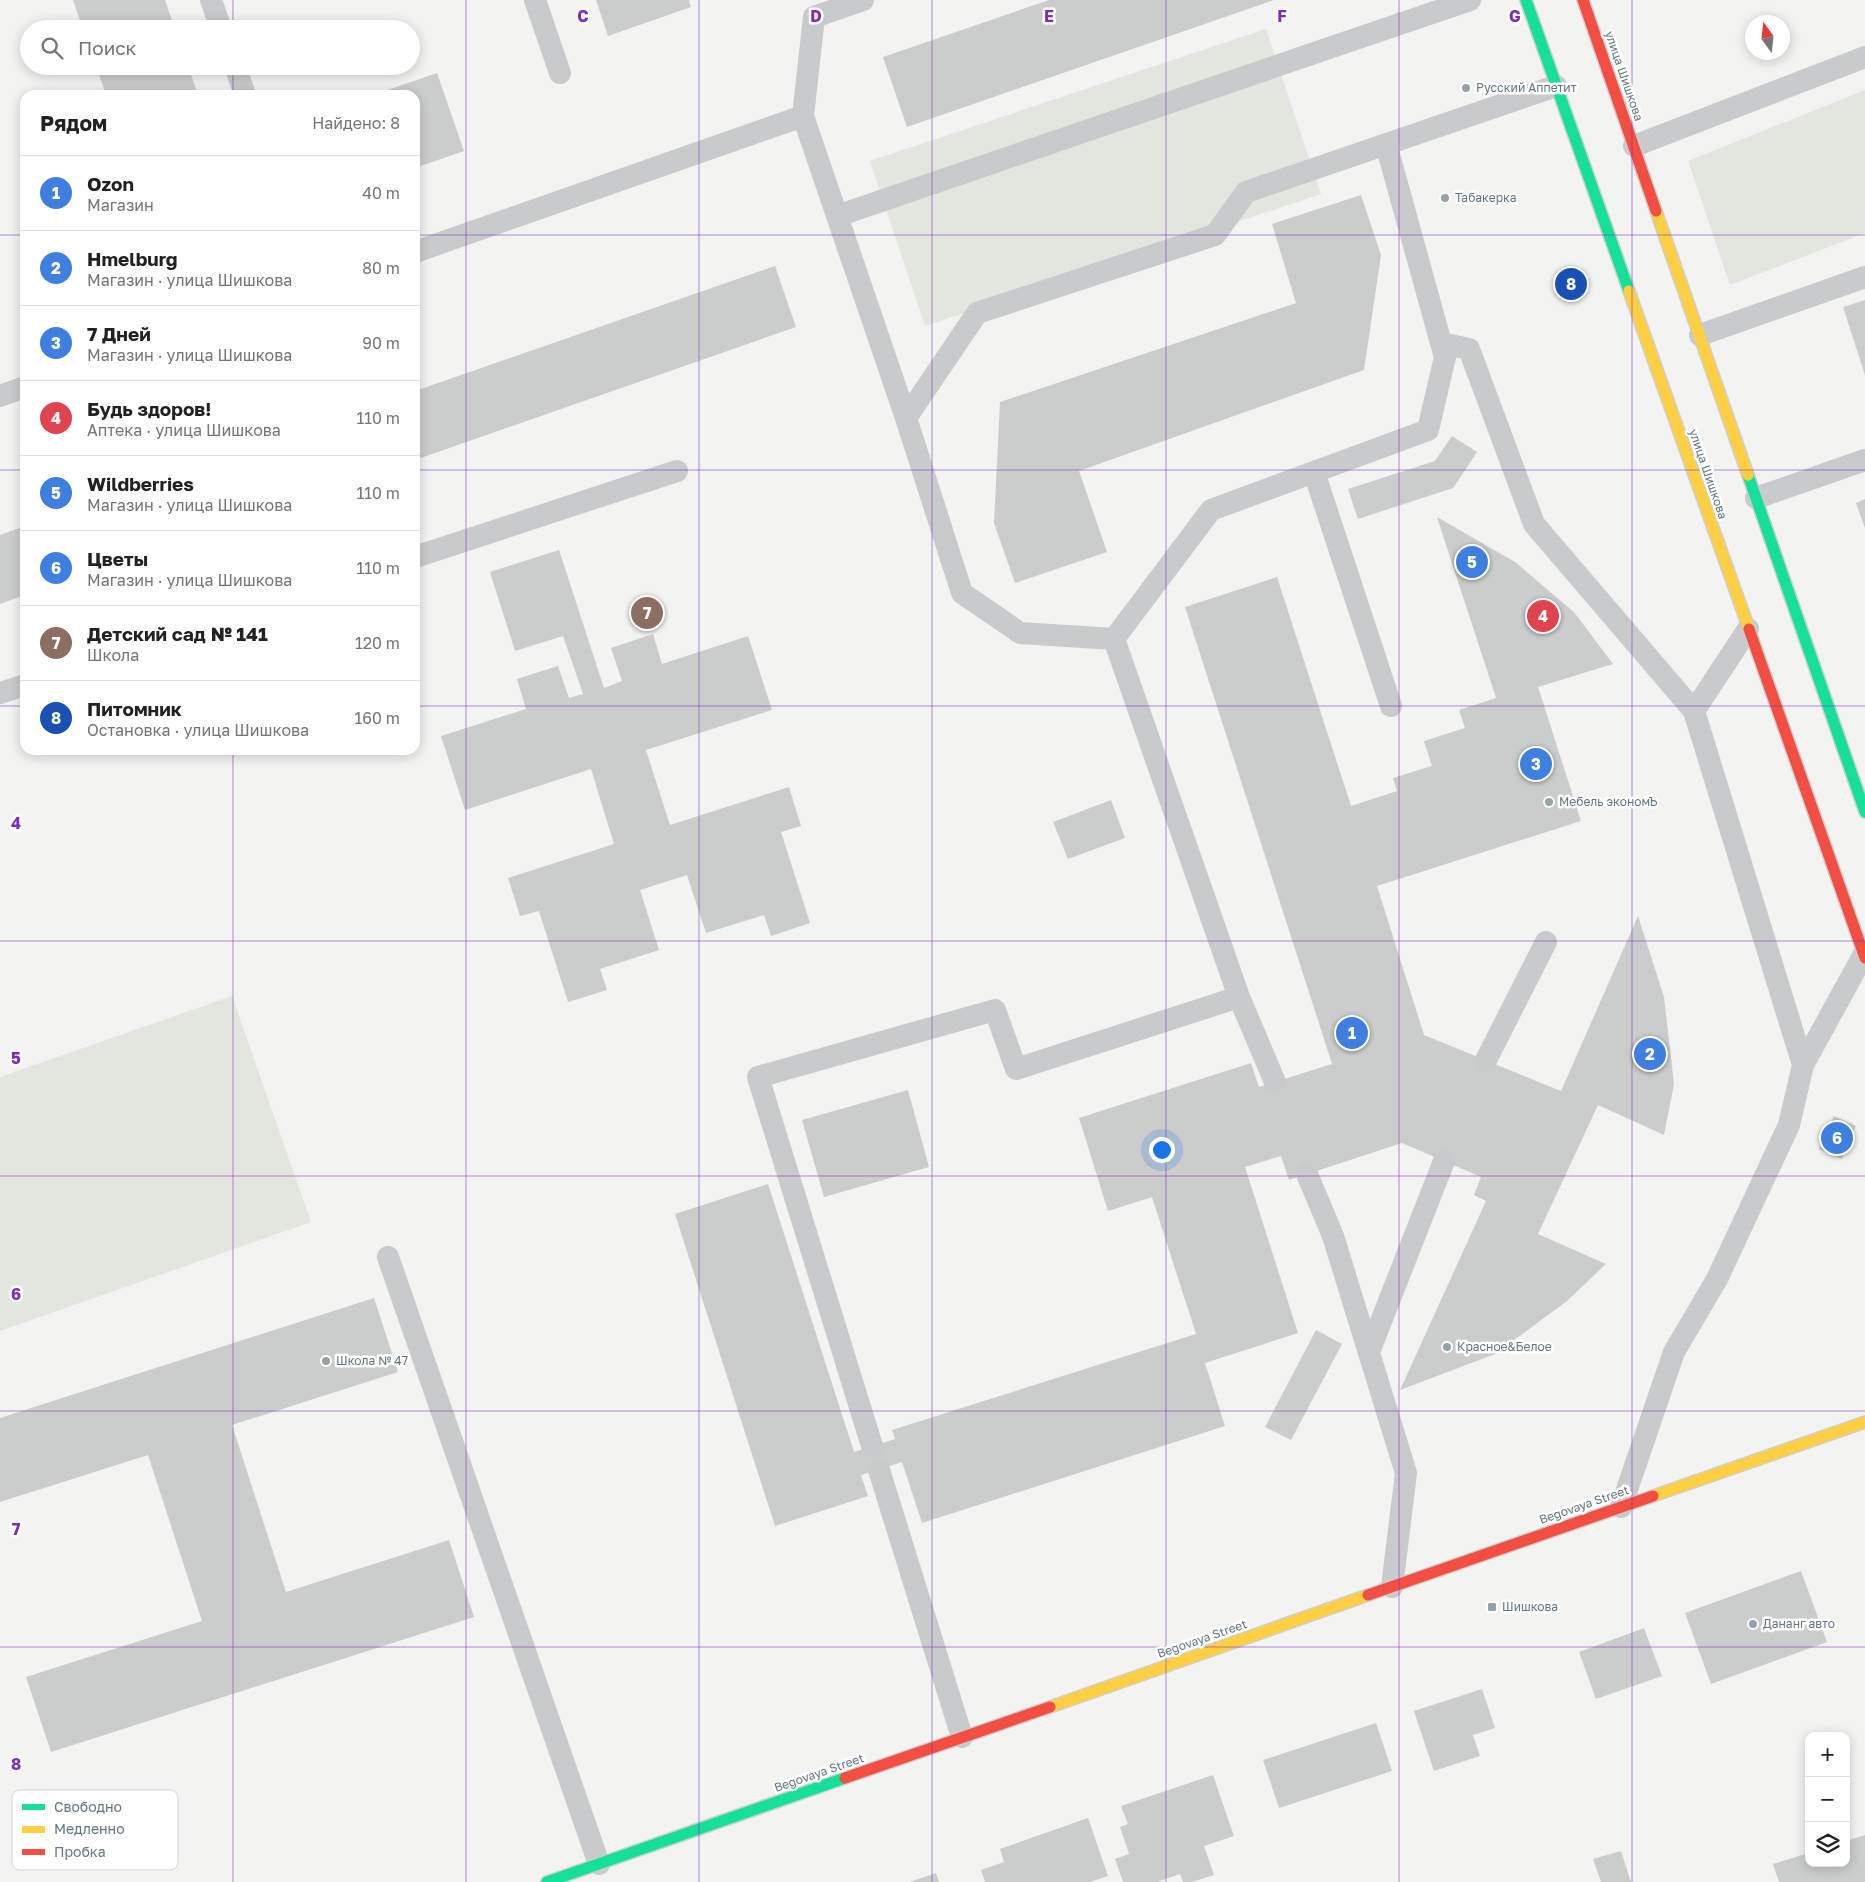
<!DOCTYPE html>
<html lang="ru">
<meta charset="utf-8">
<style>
body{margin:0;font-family:"Golos Text",sans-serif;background:#f2f2f2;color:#202124}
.controls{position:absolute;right:15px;bottom:15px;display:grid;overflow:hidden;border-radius:10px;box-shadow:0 2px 12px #0003}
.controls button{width:45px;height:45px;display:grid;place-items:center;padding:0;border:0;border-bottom:1px solid #e0e0e0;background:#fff;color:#202124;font:25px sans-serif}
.compass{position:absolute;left:1745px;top:15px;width:45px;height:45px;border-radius:50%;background:#fff;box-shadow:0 2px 12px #0003;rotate:345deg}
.you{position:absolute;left:1161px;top:1149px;width:18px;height:18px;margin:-12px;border:4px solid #fff;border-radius:50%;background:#1a73e8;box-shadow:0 0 0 8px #1a73e833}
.badge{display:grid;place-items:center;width:32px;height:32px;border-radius:50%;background:#555b5f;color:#fff;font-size:16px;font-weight:700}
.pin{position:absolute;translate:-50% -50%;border:2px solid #fff;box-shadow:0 1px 5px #0006}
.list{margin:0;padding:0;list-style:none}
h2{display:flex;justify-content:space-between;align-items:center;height:65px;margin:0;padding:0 20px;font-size:21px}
h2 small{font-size:16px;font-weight:400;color:#757577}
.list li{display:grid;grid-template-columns:32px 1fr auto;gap:15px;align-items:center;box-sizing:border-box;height:75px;padding:0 20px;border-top:1px solid #e0e0e0}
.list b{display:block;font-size:19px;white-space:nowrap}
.list p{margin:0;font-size:16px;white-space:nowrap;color:#757577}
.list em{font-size:16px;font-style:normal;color:#757577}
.icon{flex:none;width:28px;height:28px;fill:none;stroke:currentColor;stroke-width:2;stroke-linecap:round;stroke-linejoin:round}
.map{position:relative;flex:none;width:1865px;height:1882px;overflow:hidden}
.search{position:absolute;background:#fff;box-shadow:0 2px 12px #0003;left:20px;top:20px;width:400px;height:55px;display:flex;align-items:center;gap:12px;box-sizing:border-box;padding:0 18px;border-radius:28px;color:#757577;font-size:19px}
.panel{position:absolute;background:#fff;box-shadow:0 2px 12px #0003;left:20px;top:90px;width:400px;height:665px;border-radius:15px}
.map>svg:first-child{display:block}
.green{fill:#e3e6df}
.building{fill:#cbcccc}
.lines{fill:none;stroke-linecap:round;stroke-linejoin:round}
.fast-casing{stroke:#ced0d0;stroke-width:14}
.slow-casing{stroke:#ced0d0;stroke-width:14}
.jam-casing{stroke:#ced0d0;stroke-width:14}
.lane{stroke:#c8cacb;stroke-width:22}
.fast{stroke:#16e098;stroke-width:11}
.slow{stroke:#ffcf43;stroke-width:11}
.jam{stroke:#f24e42;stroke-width:11}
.grid{fill:none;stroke:#7b2cbf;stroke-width:1;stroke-opacity:0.55}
.poi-dot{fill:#95a2a8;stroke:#fff;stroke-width:2}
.labels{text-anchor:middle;stroke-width:5;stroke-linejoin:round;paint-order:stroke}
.street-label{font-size:12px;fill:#627781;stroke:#fff}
.poi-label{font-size:12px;fill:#627781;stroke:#fff;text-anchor:start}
.key{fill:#fff;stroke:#d0d6d9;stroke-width:1}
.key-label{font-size:14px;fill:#627781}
.grid-label{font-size:16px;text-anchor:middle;font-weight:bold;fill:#7b2cbf;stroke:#fff;stroke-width:5;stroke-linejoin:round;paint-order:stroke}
</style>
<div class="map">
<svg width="1865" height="1882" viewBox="0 0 1865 1882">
<rect width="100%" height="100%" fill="#f3f3f1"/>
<path class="green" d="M 1266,29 L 1321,194 L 925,326 L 870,161 Z
M 1865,90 L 1865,233 L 1730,285 L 1688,161 Z
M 232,996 L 311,1222 L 0,1331 L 0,1077 Z"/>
<path class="building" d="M 73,0 L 165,0 L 175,29 L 83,29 Z
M 596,0 L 689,0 L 691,7 L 608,36 Z
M 1049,0 L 1274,0 L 907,127 L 883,57 Z
M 96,66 L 188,66 L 198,95 L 106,95 Z
M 437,73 L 464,151 L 415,168 L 415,95 L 373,95 Z
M 1361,195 L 1381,255 L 1364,370 L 1079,471 L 1107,552 L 1015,583 L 994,523 L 1000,402 L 1296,303 L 1272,224 Z
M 775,266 L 796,327 L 415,460 L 415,391 Z
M 1865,300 L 1865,375 L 1843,307 Z
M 1452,436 L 1477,452 L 1453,488 L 1358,519 L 1348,489 L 1435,461 Z
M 1865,499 L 1865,528 L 1856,503 Z
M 1437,517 L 1515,562 L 1574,612 L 1613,664 L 1538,687 L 1581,821 L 1377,886 L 1424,1035 L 1561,1091 L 1638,916 L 1664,997 L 1674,1084 L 1664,1135 L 1598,1105 L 1538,1234 L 1606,1264 L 1567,1301 L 1495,1354 L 1400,1390 L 1486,1201 L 1474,1195 L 1481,1177 L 1402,1143 L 1289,1180 L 1281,1156 L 1245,1167 L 1298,1333 L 1205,1363 L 1225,1426 L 922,1523 L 902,1462 L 861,1475 L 868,1496 L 775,1526 L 675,1214 L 768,1184 L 854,1452 L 895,1439 L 892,1430 L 1196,1334 L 1152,1197 L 1108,1211 L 1079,1118 L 1251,1063 L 1259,1087 L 1332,1064 L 1185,607 L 1277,577 L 1351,806 L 1397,791 L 1393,778 L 1432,766 L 1424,741 L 1465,728 L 1459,710 L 1496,698 Z
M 25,526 L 25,595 L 0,604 L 0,535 Z
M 559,550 L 604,688 L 622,681 L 611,648 L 653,634 L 662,664 L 748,636 L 772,710 L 646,750 L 670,825 L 789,787 L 801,826 L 781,832 L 810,923 L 771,936 L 764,915 L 706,933 L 687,875 L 640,890 L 659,950 L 600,969 L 607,990 L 568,1002 L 539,911 L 520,916 L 508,878 L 614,844 L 591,769 L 465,810 L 441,736 L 526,709 L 517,679 L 558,666 L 569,698 L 583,694 L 563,636 L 515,651 L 490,572 Z
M 1111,800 L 1125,838 L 1068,859 L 1053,822 Z
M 908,1090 L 929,1167 L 824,1197 L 802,1120 Z
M 1834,1116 L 1856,1126 L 1842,1159 L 1819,1149 Z
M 374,1298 L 398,1372 L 232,1425 L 286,1592 L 449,1540 L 474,1617 L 51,1752 L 26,1677 L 202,1621 L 148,1455 L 0,1502 L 0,1418 Z
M 1316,1330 L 1342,1344 L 1291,1440 L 1265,1427 Z
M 1801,1571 L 1827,1642 L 1711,1684 L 1685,1613 Z
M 1644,1628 L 1662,1676 L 1596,1699 L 1579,1652 Z
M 1482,1689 L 1495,1728 L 1473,1735 L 1480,1756 L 1434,1771 L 1414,1711 Z
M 1376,1723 L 1392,1771 L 1279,1808 L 1263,1760 Z
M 1213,1775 L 1234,1836 L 1204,1846 L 1214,1875 L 1192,1882 L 1183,1882 L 1180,1874 L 1157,1882 L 1123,1882 L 1115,1859 L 1129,1854 L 1120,1827 L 1128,1824 L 1121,1806 Z
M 1088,1818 L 1108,1876 L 1090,1882 L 985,1882 L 981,1870 L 1004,1862 L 1000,1849 Z
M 1865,1835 L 1865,1882 L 1779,1882 L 1773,1864 L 1809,1853 L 1809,1863 L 1846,1863 L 1846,1841 Z
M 1621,1851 L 1631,1882 L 1601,1882 L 1593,1859 Z
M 936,1873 L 939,1882 L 910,1882 Z"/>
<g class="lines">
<g class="fast-casing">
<path id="fast" d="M 1526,0 L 1629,291
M 1748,475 L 1865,812
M 547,1882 L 845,1778"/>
</g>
<g class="slow-casing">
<path id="slow" d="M 1656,211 L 1748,475
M 1629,291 L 1749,629
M 1653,1496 L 1865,1422
M 1050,1707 L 1368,1595"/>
</g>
<g class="jam-casing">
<path id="jam" d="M 1583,0 L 1656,211
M 1749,629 L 1865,958
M 1368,1595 L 1653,1496
M 845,1778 L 1050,1707"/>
</g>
<path class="lane" d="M 211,0 L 221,29
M 535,0 L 560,73
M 235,66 L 245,95
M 803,116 L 814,17 L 863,0
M 1386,144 L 1441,343 L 1469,349 L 1534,524 L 1694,711
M 1634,146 L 1865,57
M 837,216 L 1470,0
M 415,252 L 803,116 L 906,418
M 1700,335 L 1865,277
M 0,396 L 25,387
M 1314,472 L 1391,706
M 1756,498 L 1865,460
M 415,557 L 677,471
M 1748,629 L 1694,711 L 1803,1065
M 1114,639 L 1020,633 L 962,593 L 906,418 L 977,313 L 1215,235 L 1246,192 L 1556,86
M 0,693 L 25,685
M 1239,997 L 1275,1082
M 1486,1060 L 1546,942
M 1307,1174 L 1333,1236 L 1406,1473 L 1392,1587
M 388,1257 L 599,1864
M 1369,1352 L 1444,1161
M 872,1446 L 758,1077 L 995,1010 L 1016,1069 L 1239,997 L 1114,639 L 1211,510 L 1428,430 L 1445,357 L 1441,343
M 879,1470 L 962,1737
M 1621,1507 L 1674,1352 L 1717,1279 L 1789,1125 L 1803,1065 L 1864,954"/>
<use href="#fast" class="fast"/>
<use href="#slow" class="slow"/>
<use href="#jam" class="jam"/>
</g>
<path class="grid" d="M 233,0 L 233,29M 466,0 L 466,1882M 699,0 L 699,1882M 932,0 L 932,1882M 1166,0 L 1166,1882M 1399,0 L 1399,1882M 1632,0 L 1632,1882M 233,66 L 233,95M 0,235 L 25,235M 415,235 L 1865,235M 0,470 L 25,470M 415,470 L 1865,470M 0,706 L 25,706M 415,706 L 1865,706M 233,750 L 233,1882M 0,941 L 1865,941M 0,1176 L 1865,1176M 0,1411 L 1865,1411M 0,1647 L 1865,1647"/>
<g class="poi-dot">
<circle cx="1466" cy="88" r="5"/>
<circle cx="1445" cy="198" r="5"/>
<circle cx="1549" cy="802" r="5"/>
<circle cx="1447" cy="1347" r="5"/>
<circle cx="326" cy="1361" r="5"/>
<rect x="1487" y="1602" width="10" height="10" rx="2.5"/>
<circle cx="1753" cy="1624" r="5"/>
</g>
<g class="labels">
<g class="street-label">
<text transform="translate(1624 76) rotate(71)" y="4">улица Шишкова</text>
<text transform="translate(1708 474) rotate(71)" y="4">улица Шишкова</text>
<text transform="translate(1584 1505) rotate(-19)" y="4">Begovaya Street</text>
<text transform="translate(1202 1639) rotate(-19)" y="4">Begovaya Street</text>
<text transform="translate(819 1773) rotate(-19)" y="4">Begovaya Street</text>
</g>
<g class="poi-label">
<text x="1476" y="92">Русский Аппетит</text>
<text x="1455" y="202">Табакерка</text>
<text x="1559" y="806">Мебель экономЪ</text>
<text x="1457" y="1351">Красное&amp;Белое</text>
<text x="336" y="1365">Школа № 47</text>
<text x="1502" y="1611">Шишкова</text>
<text x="1763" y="1628">Дананг авто</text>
</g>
</g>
<rect x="12" y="1790" width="166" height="80" rx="8" class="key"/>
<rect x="22" y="1804" width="23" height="6" fill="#16e098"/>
<rect x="22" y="1826" width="23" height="7" fill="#ffcf43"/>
<rect x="22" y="1849" width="23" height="6" fill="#f24e42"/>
<g class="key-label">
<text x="54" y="1812">Свободно</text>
<text x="54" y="1834">Медленно</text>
<text x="54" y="1857">Пробка</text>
</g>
<g class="grid-label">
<text x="583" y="22">C</text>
<text x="816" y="22">D</text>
<text x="1049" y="22">E</text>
<text x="1282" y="22">F</text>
<text x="1515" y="22">G</text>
<text x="16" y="829">4</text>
<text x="16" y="1064">5</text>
<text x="16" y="1300">6</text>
<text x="16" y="1535">7</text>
<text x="16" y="1770">8</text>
</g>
</svg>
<div class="controls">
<button>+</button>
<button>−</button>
<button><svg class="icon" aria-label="layers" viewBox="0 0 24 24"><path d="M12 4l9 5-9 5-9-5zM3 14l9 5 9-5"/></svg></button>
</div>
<svg class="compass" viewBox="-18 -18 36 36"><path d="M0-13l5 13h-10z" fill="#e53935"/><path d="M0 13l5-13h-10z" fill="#757577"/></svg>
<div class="you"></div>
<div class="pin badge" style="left:1352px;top:1033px;background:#3f7fe0">1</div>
<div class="pin badge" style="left:1650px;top:1054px;background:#3f7fe0">2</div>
<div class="pin badge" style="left:1536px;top:764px;background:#3f7fe0">3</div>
<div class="pin badge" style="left:1543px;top:616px;background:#e0444e">4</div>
<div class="pin badge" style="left:1472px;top:562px;background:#3f7fe0">5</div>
<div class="pin badge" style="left:1837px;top:1138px;background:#3f7fe0">6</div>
<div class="pin badge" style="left:647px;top:613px;background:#8d6e63">7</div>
<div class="pin badge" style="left:1571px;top:284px;background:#1a4fb4">8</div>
<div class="search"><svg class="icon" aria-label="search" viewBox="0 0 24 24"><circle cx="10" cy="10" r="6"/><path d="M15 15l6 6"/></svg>Поиск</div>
<section class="panel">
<h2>Рядом<small>Найдено: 8</small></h2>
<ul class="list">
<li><span class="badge" style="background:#3f7fe0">1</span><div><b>Ozon</b><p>Магазин</p></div><em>40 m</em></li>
<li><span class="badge" style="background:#3f7fe0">2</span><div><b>Hmelburg</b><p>Магазин · улица Шишкова</p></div><em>80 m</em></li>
<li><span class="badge" style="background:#3f7fe0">3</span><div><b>7 Дней</b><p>Магазин · улица Шишкова</p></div><em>90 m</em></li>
<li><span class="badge" style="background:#e0444e">4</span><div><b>Будь здоров!</b><p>Аптека · улица Шишкова</p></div><em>110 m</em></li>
<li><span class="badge" style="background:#3f7fe0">5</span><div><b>Wildberries</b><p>Магазин · улица Шишкова</p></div><em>110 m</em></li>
<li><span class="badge" style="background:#3f7fe0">6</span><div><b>Цветы</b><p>Магазин · улица Шишкова</p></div><em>110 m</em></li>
<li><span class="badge" style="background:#8d6e63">7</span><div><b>Детский сад № 141</b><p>Школа</p></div><em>120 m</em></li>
<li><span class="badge" style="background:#1a4fb4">8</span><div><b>Питомник</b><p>Остановка · улица Шишкова</p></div><em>160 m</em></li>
</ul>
</section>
</div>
